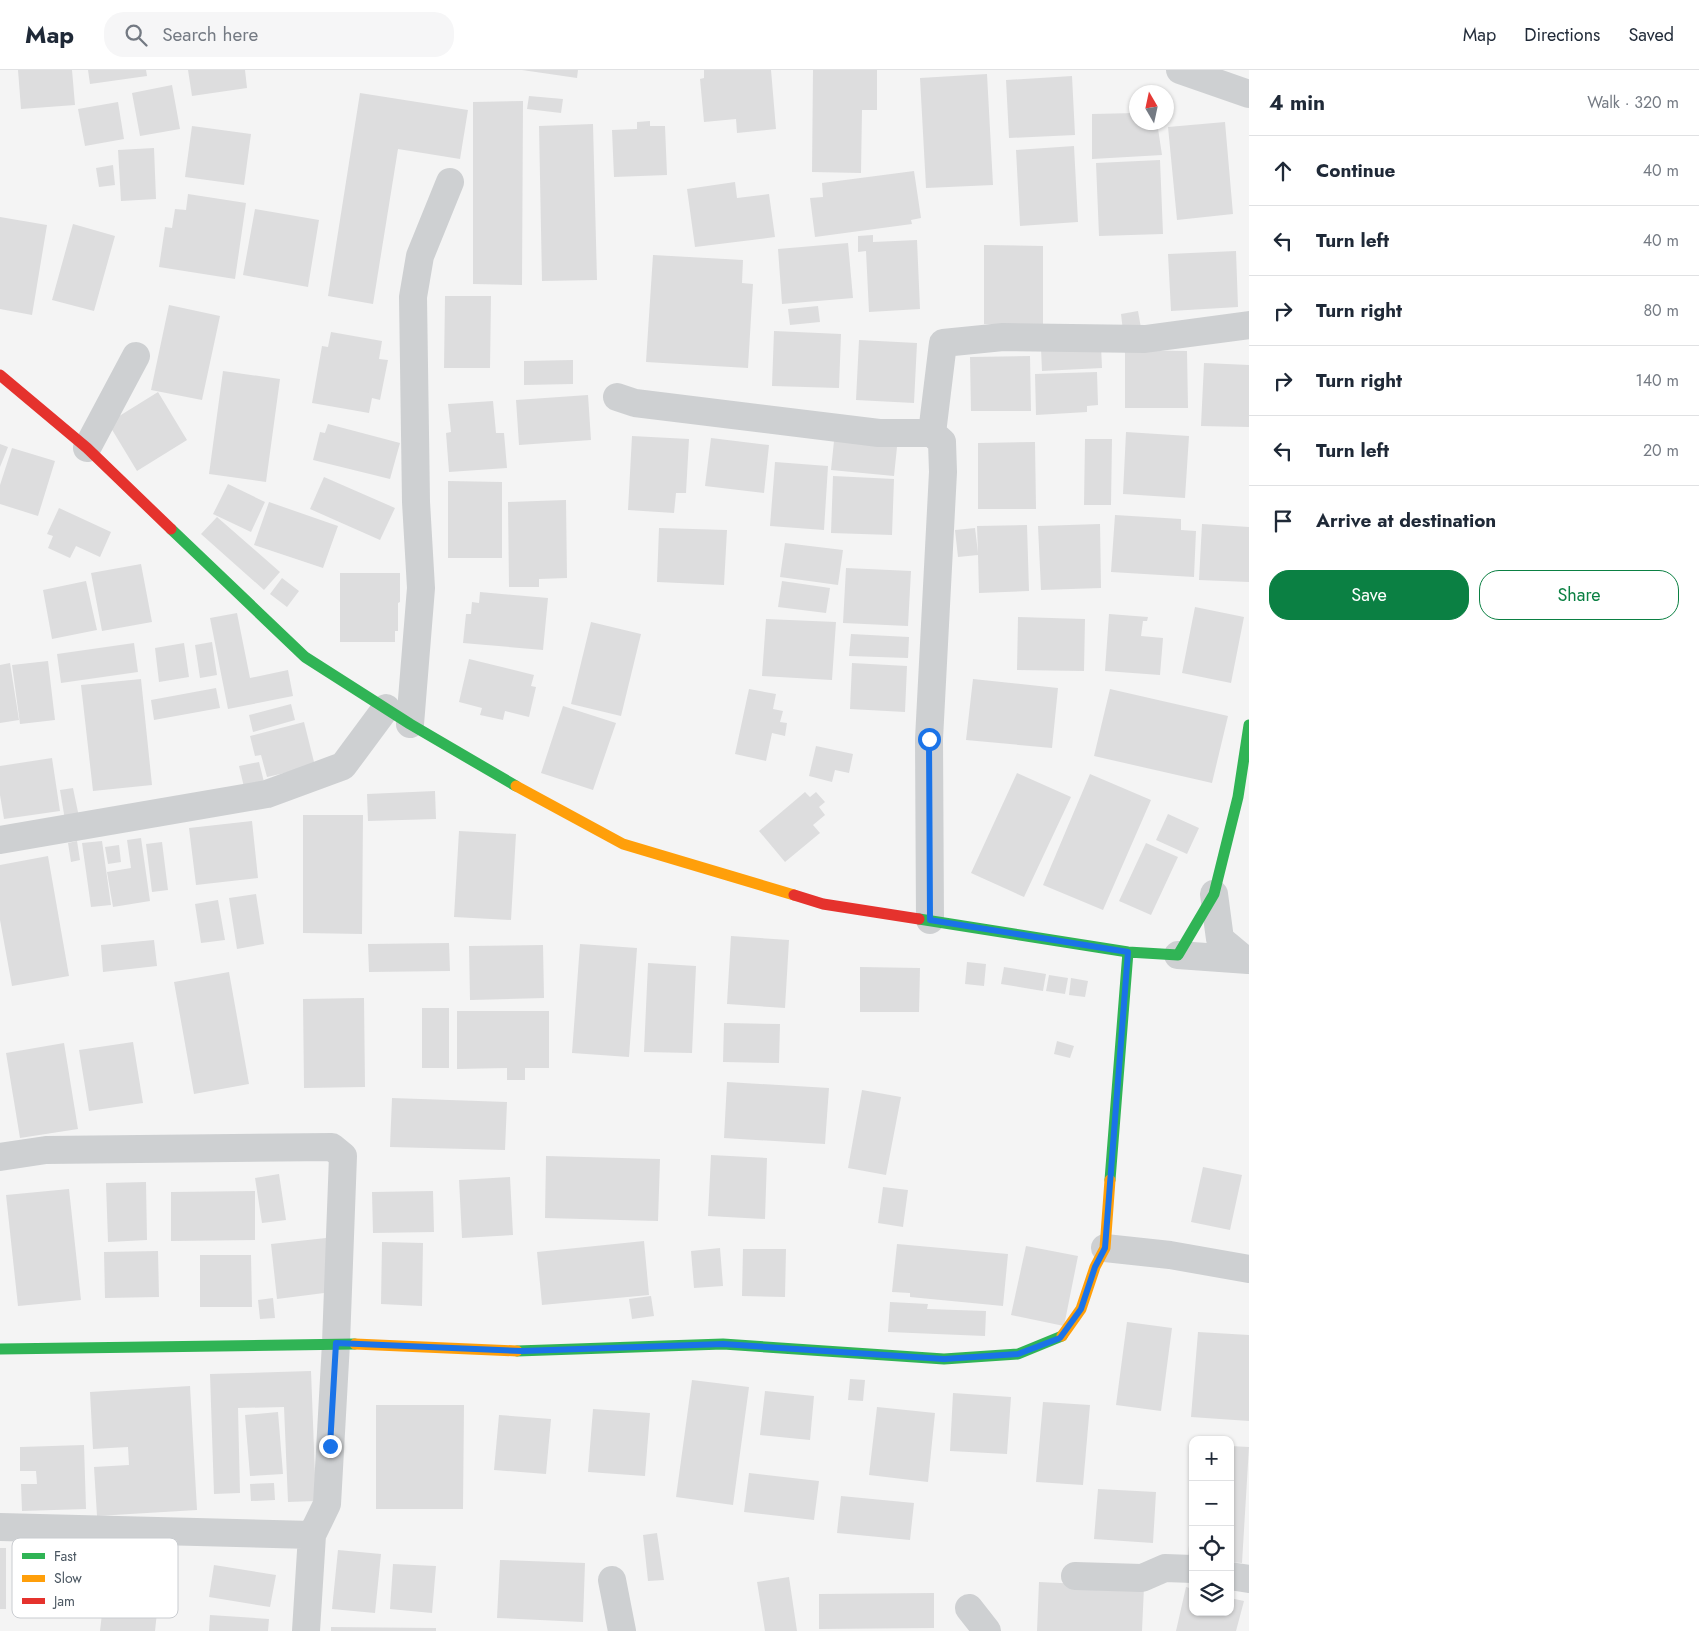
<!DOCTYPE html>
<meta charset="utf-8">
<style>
body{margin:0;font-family:Jost,sans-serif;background:#f6f6f7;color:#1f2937}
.controls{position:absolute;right:15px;bottom:15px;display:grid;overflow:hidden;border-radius:10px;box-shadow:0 1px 4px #0004}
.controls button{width:45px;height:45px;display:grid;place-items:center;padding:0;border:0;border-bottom:1px solid #e0e1e3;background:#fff;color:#1f2937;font:25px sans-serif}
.compass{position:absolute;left:1129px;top:15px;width:45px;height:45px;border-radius:50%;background:#fff;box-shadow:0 1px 4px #0004;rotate:351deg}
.stop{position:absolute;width:15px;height:15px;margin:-11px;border:4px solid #1a73e8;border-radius:50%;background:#fff}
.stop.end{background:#1a73e8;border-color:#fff;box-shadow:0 1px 5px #0008}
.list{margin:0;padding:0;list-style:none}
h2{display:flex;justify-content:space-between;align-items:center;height:65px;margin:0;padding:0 20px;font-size:21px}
h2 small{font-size:16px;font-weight:400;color:#747a83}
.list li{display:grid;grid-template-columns:32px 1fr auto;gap:15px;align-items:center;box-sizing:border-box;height:70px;padding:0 20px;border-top:1px solid #e0e1e3}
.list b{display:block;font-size:19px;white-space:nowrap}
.list em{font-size:16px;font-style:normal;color:#747a83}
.actions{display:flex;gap:10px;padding:15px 20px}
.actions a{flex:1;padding:11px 0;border:1px solid #0b8043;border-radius:20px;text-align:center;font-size:18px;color:#0b8043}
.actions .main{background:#0b8043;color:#fff}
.icon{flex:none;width:28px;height:28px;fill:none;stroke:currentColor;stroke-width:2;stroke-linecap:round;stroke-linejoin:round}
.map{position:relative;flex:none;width:1249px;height:1561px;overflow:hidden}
header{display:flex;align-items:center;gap:30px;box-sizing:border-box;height:70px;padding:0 25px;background:#fff;border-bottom:1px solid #e0e1e3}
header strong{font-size:24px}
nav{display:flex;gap:28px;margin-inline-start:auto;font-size:18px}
.search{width:350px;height:45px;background:#f6f6f7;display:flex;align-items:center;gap:12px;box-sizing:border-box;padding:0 18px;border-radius:20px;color:#747a83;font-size:19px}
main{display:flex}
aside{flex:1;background:#fff}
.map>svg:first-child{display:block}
.building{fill:#ddddde}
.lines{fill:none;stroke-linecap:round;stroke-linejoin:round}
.street{stroke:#ced0d2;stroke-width:28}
.fast{stroke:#30b455;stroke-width:11}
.slow{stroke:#ff9f0a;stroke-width:11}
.jam{stroke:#e5322d;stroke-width:11}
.route{stroke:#1a73e8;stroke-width:6}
.key{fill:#fff;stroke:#c9ccd0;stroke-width:1}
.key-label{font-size:14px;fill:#4a5661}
</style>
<header>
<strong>Map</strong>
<div class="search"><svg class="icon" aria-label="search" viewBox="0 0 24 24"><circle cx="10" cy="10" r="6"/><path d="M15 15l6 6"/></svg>Search here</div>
<nav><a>Map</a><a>Directions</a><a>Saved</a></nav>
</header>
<main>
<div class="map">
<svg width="1249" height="1561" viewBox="0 0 1249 1561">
<rect width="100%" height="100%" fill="#f4f4f4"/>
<path class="building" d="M 18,0 L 72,0 L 75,35 L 21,39 Z
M 88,0 L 146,0 L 147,6 L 90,14 Z
M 188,0 L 245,0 L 247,18 L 192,26 Z
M 522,0 L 578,0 L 577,8 Z
M 704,0 L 771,0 L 776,59 L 737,63 L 736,49 L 704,52 L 700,9 L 704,8 Z
M 813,0 L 877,0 L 877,40 L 862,40 L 861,103 L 812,102 Z
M 987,4 L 993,115 L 926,118 L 920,8 Z
M 1072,6 L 1075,65 L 1009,68 L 1006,10 Z
M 172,15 L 180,59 L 140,66 L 132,23 Z
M 360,23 L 468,40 L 460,89 L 398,79 L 373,234 L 328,226 Z
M 529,26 L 563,29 L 561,43 L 527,39 Z
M 523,31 L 522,215 L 473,214 L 473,32 Z
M 118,32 L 124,69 L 85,76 L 78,39 Z
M 1136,43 L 1136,52 L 1157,52 L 1162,85 L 1092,89 L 1092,44 Z
M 650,51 L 650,56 L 665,56 L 667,105 L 614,107 L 612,60 L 637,59 L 637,52 Z
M 1225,52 L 1233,144 L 1177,150 L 1168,57 Z
M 593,54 L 597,210 L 542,211 L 539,56 Z
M 192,56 L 251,64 L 244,115 L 185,107 Z
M 1074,76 L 1078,152 L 1020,156 L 1016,80 Z
M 154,78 L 156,129 L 121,131 L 118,80 Z
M 1160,90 L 1163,164 L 1099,166 L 1096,93 Z
M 113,95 L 115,115 L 99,117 L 96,98 Z
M 914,101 L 921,148 L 911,150 L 912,154 L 815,167 L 810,128 L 823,127 L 822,113 Z
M 735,112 L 737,128 L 769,124 L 775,167 L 695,177 L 687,119 Z
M 188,124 L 246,133 L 235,209 L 159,197 L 165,157 L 172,158 L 175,139 L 186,140 Z
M 255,139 L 319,150 L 308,217 L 243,205 Z
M 0,147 L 47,155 L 32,245 L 0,239 Z
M 73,154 L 115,166 L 94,241 L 52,230 Z
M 873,165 L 873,172 L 917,170 L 920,239 L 869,242 L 866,181 L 858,182 L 858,166 Z
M 848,173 L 853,228 L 782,234 L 778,179 Z
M 984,175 L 1043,176 L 1043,254 L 984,254 Z
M 1236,181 L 1238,237 L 1171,241 L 1168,184 Z
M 653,185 L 743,190 L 742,213 L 753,214 L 748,298 L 646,292 Z
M 445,226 L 491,226 L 490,298 L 444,298 Z
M 169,235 L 220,246 L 202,330 L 151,320 Z
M 818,236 L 820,252 L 790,255 L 788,239 Z
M 1138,241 L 1141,258 L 1123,261 L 1121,244 Z
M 774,261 L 841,264 L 839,318 L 772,316 Z
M 331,262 L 382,271 L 379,289 L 388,290 L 380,330 L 372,328 L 369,343 L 312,333 L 322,276 L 328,277 Z
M 859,270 L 917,273 L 914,333 L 856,330 Z
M 1101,276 L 1102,298 L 1042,301 L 1041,279 Z
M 1125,280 L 1187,281 L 1188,338 L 1125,338 Z
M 1030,286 L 1031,341 L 971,341 L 970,287 Z
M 573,290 L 573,314 L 524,315 L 524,291 Z
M 1204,293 L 1249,295 L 1249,357 L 1201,356 Z
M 223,301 L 280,309 L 266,412 L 209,404 Z
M 1097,302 L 1098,335 L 1087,336 L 1087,342 L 1036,345 L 1035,304 Z
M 158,322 L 187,370 L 137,401 L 108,353 Z
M 588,325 L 591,370 L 519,375 L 516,330 Z
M 493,331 L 496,363 L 504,363 L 507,398 L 449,402 L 446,363 L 451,362 L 448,334 Z
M 328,354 L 400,373 L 390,409 L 313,390 L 320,362 L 325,363 Z
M 1126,362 L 1189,366 L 1185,428 L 1123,424 Z
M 632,366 L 689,369 L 686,423 L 676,423 L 674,443 L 628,440 Z
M 711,368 L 769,375 L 764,423 L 705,416 Z
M 1085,369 L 1112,369 L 1111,435 L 1084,435 Z
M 834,371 L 897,377 L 894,406 L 831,400 Z
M 1035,372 L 1036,439 L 978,439 L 978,373 Z
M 0,374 L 8,377 L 0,397 Z
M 12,378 L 55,391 L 38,446 L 0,434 L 0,415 Z
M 775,392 L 828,396 L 824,460 L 770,456 Z
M 833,406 L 894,409 L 892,465 L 831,463 Z
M 324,407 L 395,438 L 380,470 L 310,439 Z
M 448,411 L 502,412 L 502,488 L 448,488 Z
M 228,414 L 265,432 L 251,462 L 213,444 Z
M 566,430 L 567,508 L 539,509 L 539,517 L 509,517 L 508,432 Z
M 269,432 L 338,456 L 323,498 L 254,475 Z
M 59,438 L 111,462 L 100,487 L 76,476 L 70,488 L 48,478 L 53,466 L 47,464 Z
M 1115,445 L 1181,449 L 1181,460 L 1196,461 L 1194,507 L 1111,502 Z
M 217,447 L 280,502 L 264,520 L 201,464 Z
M 1100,454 L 1101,518 L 1041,520 L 1038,456 Z
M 1202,454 L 1249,457 L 1249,512 L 1199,510 Z
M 1027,455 L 1029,521 L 979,523 L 978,485 L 958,487 L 955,460 L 975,458 L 978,483 L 977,456 Z
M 659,458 L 727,460 L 724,515 L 657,512 Z
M 785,473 L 843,480 L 838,515 L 780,507 Z
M 141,494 L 152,552 L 102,561 L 91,503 Z
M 846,498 L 911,501 L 908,556 L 843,553 Z
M 340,503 L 400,503 L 400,532 L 398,533 L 398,561 L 395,561 L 395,572 L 340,572 Z
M 282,508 L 299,521 L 287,537 L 270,524 Z
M 86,511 L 97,560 L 52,569 L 43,520 Z
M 782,511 L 830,518 L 826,543 L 778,537 Z
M 480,522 L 548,528 L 543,580 L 463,573 L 466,544 L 471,544 L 472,532 L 479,533 Z
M 1195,537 L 1244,547 L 1231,613 L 1182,603 Z
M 237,543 L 250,608 L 288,600 L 293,626 L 228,639 L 210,548 Z
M 1109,544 L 1148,547 L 1147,551 L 1143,551 L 1141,566 L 1163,568 L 1160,605 L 1105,601 Z
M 1018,547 L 1085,549 L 1084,601 L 1017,600 Z
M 766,549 L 836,552 L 832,610 L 762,606 Z
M 591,552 L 641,564 L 621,646 L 571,634 Z
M 851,564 L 909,567 L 908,588 L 849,586 Z
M 212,572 L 217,605 L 200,608 L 195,575 Z
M 134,573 L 138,602 L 61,613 L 57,584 Z
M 184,573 L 189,607 L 159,612 L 155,578 Z
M 469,589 L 534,605 L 531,616 L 536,617 L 529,647 L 505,641 L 503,650 L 480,645 L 482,638 L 459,632 Z
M 48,591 L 55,650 L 20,654 L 12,595 Z
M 10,593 L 19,650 L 0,653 L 0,595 Z
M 852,593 L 907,596 L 905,642 L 850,639 Z
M 141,609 L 152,715 L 93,721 L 81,615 Z
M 973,609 L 1058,618 L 1052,678 L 966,670 Z
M 216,618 L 220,638 L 154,650 L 151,630 Z
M 749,619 L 776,624 L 773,639 L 783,641 L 780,652 L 787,653 L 785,666 L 772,663 L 766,691 L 735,684 Z
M 1110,619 L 1228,646 L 1212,713 L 1094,686 Z
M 291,634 L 295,650 L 253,662 L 249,645 Z
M 563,636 L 616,653 L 593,720 L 541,703 Z
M 304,652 L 315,696 L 267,707 L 261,685 L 255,686 L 250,666 Z
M 816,676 L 853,684 L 849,703 L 835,700 L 832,712 L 809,706 Z
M 52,688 L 60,741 L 4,749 L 0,725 L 0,696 Z
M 259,692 L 264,712 L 244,717 L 239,696 Z
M 1017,703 L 1071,727 L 1024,827 L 971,803 Z
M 1090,704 L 1151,730 L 1103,840 L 1043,815 Z
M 73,718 L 79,747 L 65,750 L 60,720 Z
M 435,721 L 436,749 L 368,751 L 367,724 Z
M 805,722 L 810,727 L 816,722 L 825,732 L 819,737 L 825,745 L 813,755 L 820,763 L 785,792 L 759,761 Z
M 1168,744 L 1199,758 L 1187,784 L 1156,770 Z
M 303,745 L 363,745 L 362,864 L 303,863 Z
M 252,751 L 258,808 L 196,815 L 189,758 Z
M 459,761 L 516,764 L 511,850 L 454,847 Z
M 141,768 L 150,831 L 113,837 L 107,802 L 131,798 L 127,770 Z
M 77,771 L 80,790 L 71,792 L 68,773 Z
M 102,771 L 111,835 L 91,837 L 82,773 Z
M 162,772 L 168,820 L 152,822 L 146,774 Z
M 1146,773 L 1178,787 L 1151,845 L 1119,831 Z
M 119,775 L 121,792 L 108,794 L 105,777 Z
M 48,786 L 69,906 L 12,916 L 0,850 L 0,795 Z
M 256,824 L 264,874 L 237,879 L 229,828 Z
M 218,830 L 225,870 L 201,873 L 195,834 Z
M 731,866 L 789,870 L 785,938 L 727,934 Z
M 154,870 L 157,896 L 103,902 L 101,875 Z
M 449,873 L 450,901 L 369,902 L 368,874 Z
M 580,874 L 637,878 L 629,987 L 572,983 Z
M 543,875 L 544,928 L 470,930 L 469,876 Z
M 967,892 L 986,894 L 984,916 L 965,914 Z
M 648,893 L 696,896 L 692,983 L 644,982 Z
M 860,897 L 920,898 L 919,942 L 860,942 Z
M 1004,897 L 1046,904 L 1043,921 L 1001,914 Z
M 229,902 L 249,1014 L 194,1024 L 174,912 Z
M 1049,905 L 1068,908 L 1065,924 L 1046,921 Z
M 1071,908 L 1088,911 L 1085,927 L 1069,925 Z
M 364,928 L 365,1017 L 304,1018 L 303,929 Z
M 422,938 L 449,938 L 449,998 L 422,998 Z
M 457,941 L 549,941 L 549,998 L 525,998 L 525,1010 L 507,1010 L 507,998 L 457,999 Z
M 724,953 L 780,954 L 779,993 L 723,992 Z
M 1057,971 L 1074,976 L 1070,988 L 1054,984 Z
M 133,972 L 143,1033 L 89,1041 L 79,980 Z
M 64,973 L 78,1059 L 20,1068 L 6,983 Z
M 727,1012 L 829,1018 L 825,1074 L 724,1068 Z
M 862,1020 L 901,1027 L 886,1105 L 848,1098 Z
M 392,1028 L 507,1032 L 505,1080 L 390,1077 Z
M 711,1085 L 767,1088 L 765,1149 L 708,1146 Z
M 546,1086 L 660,1089 L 658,1151 L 545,1148 Z
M 1203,1097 L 1242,1105 L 1230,1160 L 1191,1152 Z
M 279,1104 L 286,1150 L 262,1153 L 255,1108 Z
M 510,1107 L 513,1165 L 462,1168 L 459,1110 Z
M 146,1112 L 147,1170 L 108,1172 L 106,1113 Z
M 883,1117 L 908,1120 L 903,1157 L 878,1153 Z
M 69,1119 L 81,1230 L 18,1236 L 6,1125 Z
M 255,1121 L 255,1170 L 171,1171 L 171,1122 Z
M 433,1121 L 434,1162 L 373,1163 L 372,1122 Z
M 326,1168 L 332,1222 L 277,1229 L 271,1174 Z
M 644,1171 L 649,1225 L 542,1235 L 537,1182 Z
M 382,1172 L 423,1173 L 422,1236 L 381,1234 Z
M 897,1174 L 1008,1184 L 1003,1236 L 910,1227 L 910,1223 L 892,1222 Z
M 1026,1176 L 1078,1186 L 1064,1256 L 1011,1245 Z
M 720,1178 L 723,1216 L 694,1218 L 691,1181 Z
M 743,1179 L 786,1179 L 785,1227 L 742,1226 Z
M 158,1181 L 159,1227 L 105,1228 L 104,1182 Z
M 200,1185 L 251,1185 L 252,1237 L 200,1237 Z
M 651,1226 L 654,1246 L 632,1249 L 629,1229 Z
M 273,1228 L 275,1248 L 260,1249 L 258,1230 Z
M 890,1232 L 928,1234 L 927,1239 L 986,1241 L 985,1266 L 888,1262 Z
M 1127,1252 L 1172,1258 L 1161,1341 L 1116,1335 Z
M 1198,1262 L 1249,1265 L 1249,1351 L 1191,1347 Z
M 311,1301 L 316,1431 L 288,1432 L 284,1337 L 238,1338 L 240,1423 L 214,1424 L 210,1304 Z
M 850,1309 L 865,1310 L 863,1331 L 848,1330 Z
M 692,1310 L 749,1317 L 733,1435 L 676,1427 Z
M 190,1316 L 197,1440 L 97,1446 L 94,1397 L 129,1395 L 128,1377 L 93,1379 L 90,1322 Z
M 765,1321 L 814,1326 L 810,1370 L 760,1365 Z
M 953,1323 L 1011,1327 L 1007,1384 L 950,1381 Z
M 1043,1332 L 1090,1335 L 1083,1415 L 1036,1412 Z
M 376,1335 L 464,1335 L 463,1439 L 376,1439 Z
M 877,1337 L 935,1343 L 928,1412 L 869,1405 Z
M 593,1339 L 650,1343 L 645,1406 L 588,1402 Z
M 278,1342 L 283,1404 L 250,1406 L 245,1345 Z
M 499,1345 L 551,1349 L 546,1404 L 494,1400 Z
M 84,1375 L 86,1439 L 22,1441 L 21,1414 L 37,1414 L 36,1401 L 20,1401 L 20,1377 Z
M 1230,1376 L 1249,1377 L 1242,1493 L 1230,1492 Z
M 749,1403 L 819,1411 L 814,1450 L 744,1442 Z
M 274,1413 L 275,1430 L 251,1431 L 250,1414 Z
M 1098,1419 L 1156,1422 L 1153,1473 L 1094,1469 Z
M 841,1426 L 914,1433 L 910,1470 L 837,1463 Z
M 1191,1447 L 1193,1447 L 1193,1490 L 1188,1489 Z
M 657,1463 L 664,1510 L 648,1511 L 643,1465 Z
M 0,1478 L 6,1478 L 6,1539 L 0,1539 Z
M 338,1480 L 381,1484 L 375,1543 L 332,1539 Z
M 500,1490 L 585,1493 L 583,1552 L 497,1548 Z
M 393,1494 L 436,1496 L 432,1543 L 390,1539 Z
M 214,1495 L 276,1505 L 270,1537 L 209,1527 Z
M 107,1500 L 161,1505 L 155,1561 L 100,1561 Z
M 789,1507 L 797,1561 L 765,1561 L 757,1512 Z
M 1039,1512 L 1144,1517 L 1142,1561 L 1037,1561 Z
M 1186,1517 L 1193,1519 L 1193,1542 L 1230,1542 L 1230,1528 L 1244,1531 L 1236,1561 L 1176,1561 Z
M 934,1523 L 934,1558 L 819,1559 L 819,1524 Z
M 210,1545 L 269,1549 L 268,1561 L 209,1561 Z
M 331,1557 L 436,1558 L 436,1561 L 331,1561 Z"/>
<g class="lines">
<path class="street" d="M 1180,0 L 1249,24
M 617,327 L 635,333 L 879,363 L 932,363 L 942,372 L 943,402 L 929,669 L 930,850
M 932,363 L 943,273 L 1003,267 L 1145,269 L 1249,255
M 87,378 L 136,286
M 410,654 L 421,518 L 416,432 L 413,227 L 420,186 L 450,112
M 0,770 L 267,724 L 343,696 L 386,638
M 1214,824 L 1220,869 L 1244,889
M 1178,885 L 1248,890
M 0,1087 L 46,1080 L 332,1077 L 343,1086 L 336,1273 L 327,1434 L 312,1465 L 306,1561
M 1105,1178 L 1170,1185 L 1249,1199
M 0,1457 L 312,1465
M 1075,1506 L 1142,1508 L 1165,1498 L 1193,1499
M 1230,1506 L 1249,1509
M 612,1510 L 622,1561
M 969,1538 L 987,1561"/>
<path class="fast" d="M 171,459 L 305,587 L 410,654 L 516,716
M 919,849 L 1128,882 L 1178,885 L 1214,824 L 1238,727 L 1249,655
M 1110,1110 L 1128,882
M 0,1279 L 355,1274
M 517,1281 L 723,1274 L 944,1289 L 1018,1284 L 1062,1266"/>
<path class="slow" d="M 516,716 L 623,774 L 794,825
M 1062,1266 L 1081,1239 L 1095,1197 L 1105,1178 L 1110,1110
M 355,1274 L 517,1281"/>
<path class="jam" d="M 0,305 L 87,378 L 171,459
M 794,825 L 823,834 L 919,849"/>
</g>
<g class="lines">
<path class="route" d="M 330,1376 L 336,1273 L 522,1281 L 723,1274 L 944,1289 L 1018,1284 L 1060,1268 L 1081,1239 L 1095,1197 L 1105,1178 L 1128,882 L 930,850 L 929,669"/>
</g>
<rect x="12" y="1468" width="166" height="80" rx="8" class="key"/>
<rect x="22" y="1483" width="23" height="6" fill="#30b455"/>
<rect x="22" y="1505" width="23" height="7" fill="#ff9f0a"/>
<rect x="22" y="1528" width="23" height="6" fill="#e5322d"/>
<g class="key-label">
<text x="54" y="1491">Fast</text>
<text x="54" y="1513">Slow</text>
<text x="54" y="1536">Jam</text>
</g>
</svg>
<div class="controls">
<button>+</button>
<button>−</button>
<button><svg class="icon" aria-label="locate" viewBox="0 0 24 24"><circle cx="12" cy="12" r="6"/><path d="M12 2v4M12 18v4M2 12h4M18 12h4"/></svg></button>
<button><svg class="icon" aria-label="layers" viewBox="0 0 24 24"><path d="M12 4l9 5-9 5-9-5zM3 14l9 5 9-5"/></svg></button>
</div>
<svg class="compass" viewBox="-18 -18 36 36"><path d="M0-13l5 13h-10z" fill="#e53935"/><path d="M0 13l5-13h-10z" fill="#747a83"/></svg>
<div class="stop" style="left:929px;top:669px"></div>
<div class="stop end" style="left:330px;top:1376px"></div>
</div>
<aside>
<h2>4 min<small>Walk · 320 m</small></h2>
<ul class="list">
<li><svg class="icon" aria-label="ahead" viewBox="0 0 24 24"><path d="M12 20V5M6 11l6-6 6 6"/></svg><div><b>Continue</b></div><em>40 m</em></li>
<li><svg class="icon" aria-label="left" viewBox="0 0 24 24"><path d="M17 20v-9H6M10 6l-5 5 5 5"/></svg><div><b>Turn left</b></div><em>40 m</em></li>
<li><svg class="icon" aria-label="right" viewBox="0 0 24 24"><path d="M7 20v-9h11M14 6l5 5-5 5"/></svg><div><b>Turn right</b></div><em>80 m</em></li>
<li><svg class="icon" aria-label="right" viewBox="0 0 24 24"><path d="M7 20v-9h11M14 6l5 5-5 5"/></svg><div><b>Turn right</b></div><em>140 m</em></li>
<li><svg class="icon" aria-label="left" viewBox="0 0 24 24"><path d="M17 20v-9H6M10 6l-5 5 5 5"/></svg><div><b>Turn left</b></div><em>20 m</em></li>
<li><svg class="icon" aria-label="arrive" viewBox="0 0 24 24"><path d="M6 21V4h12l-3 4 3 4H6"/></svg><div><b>Arrive at destination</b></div></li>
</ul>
<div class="actions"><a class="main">Save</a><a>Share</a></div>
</aside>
</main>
